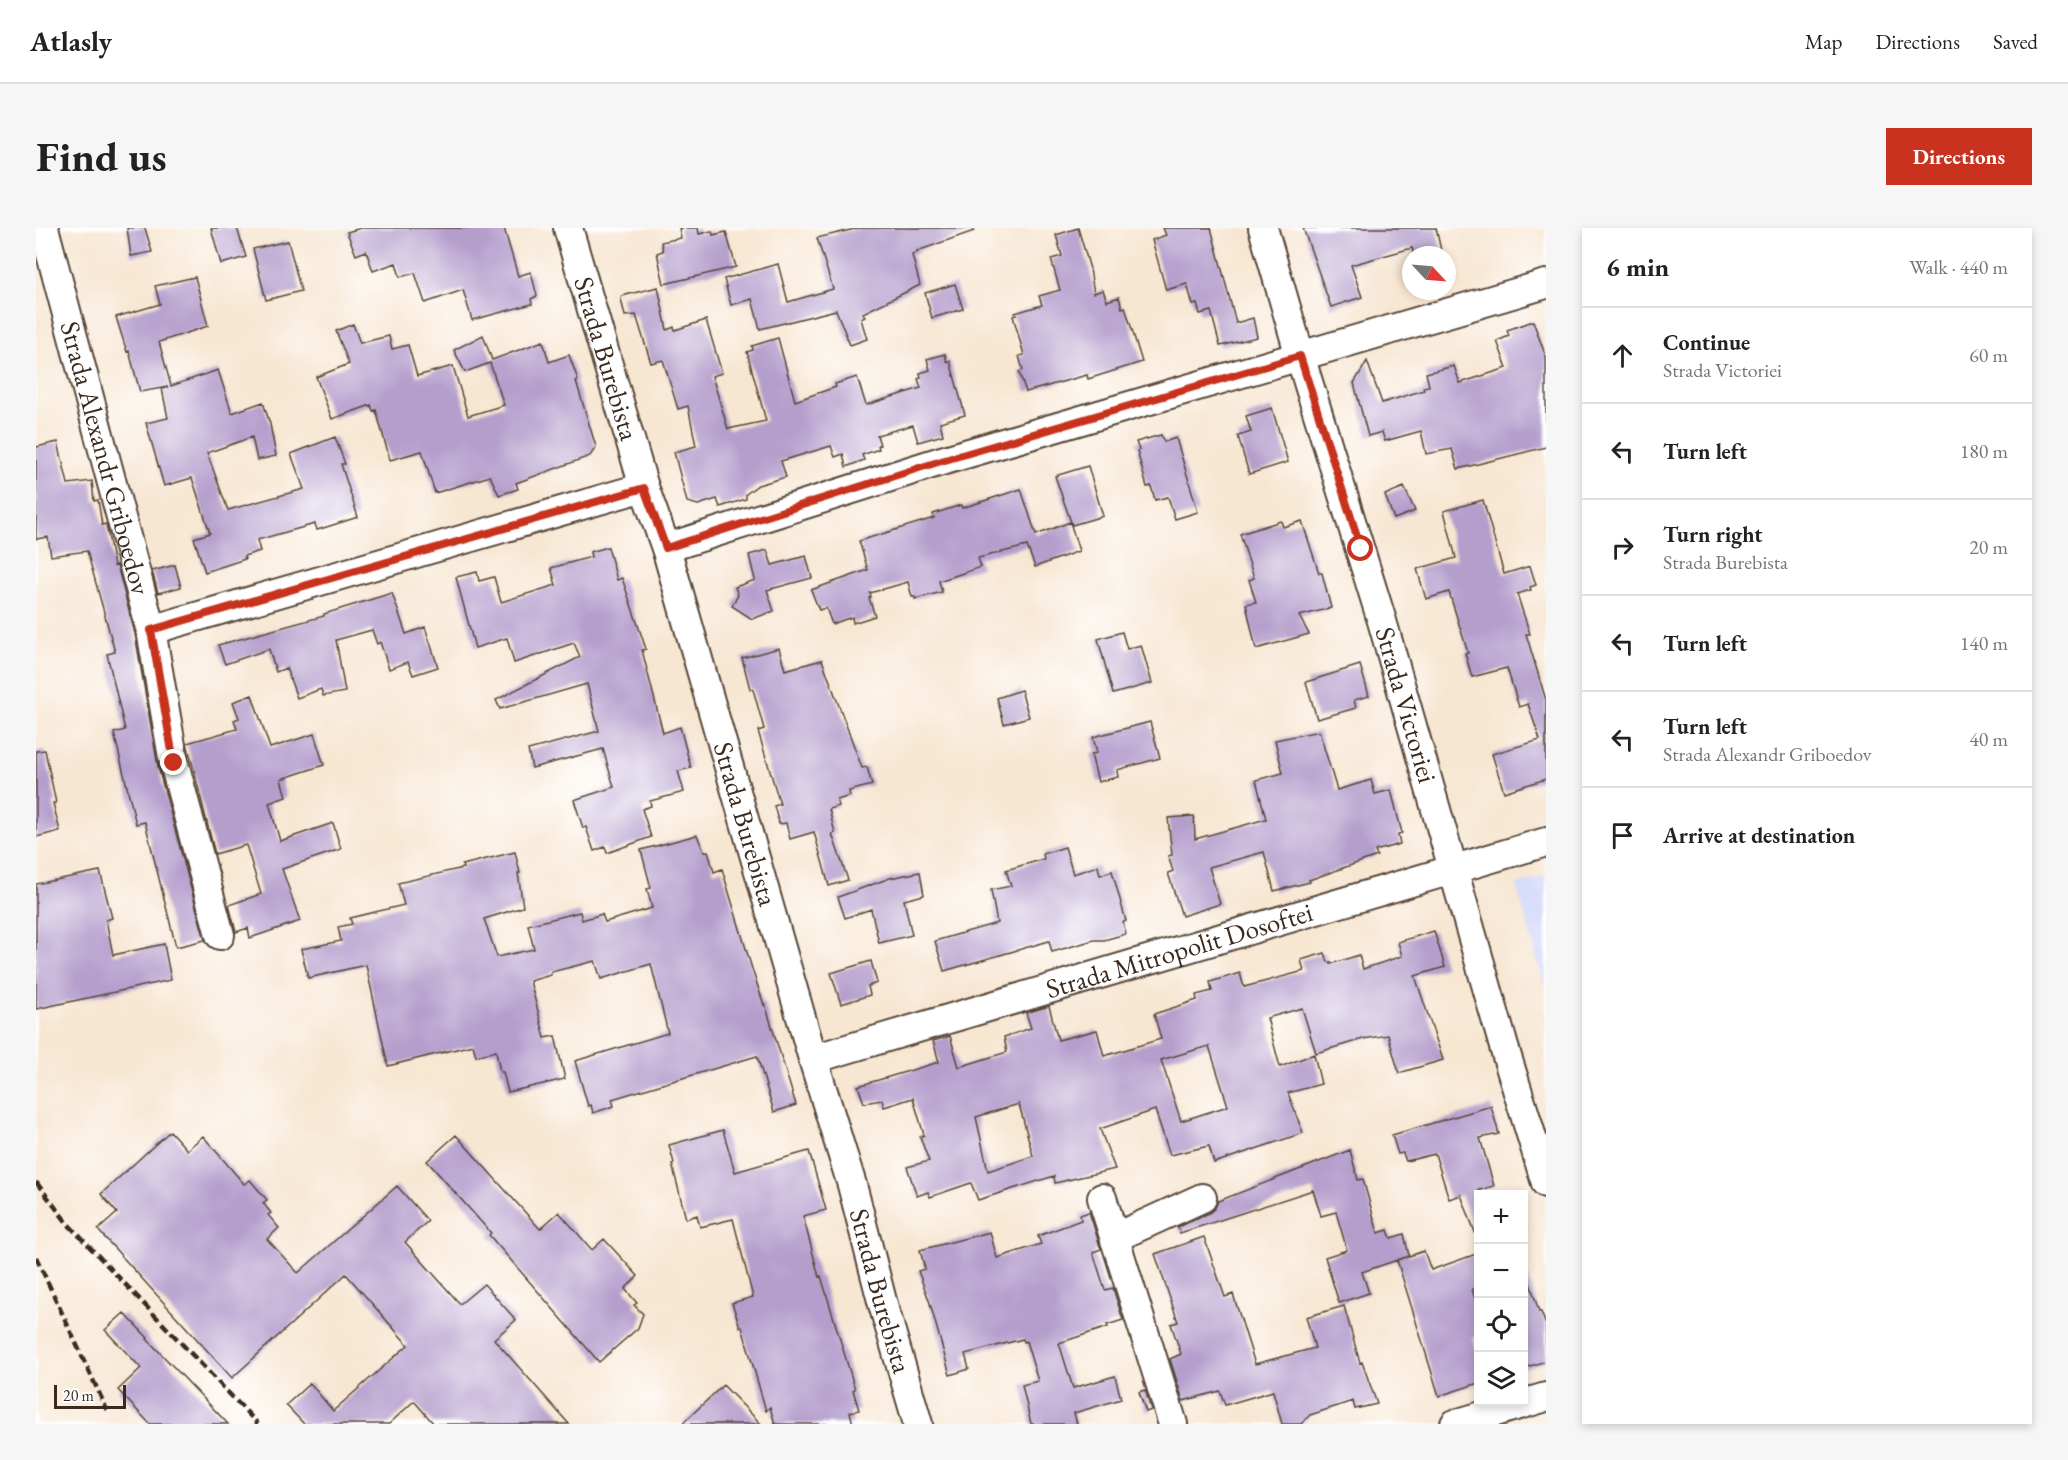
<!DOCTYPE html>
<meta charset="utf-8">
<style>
body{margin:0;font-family:"EB Garamond",serif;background:#f6f6f6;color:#222}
.controls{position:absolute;right:18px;bottom:18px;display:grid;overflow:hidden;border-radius:0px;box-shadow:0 3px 9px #0003}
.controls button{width:54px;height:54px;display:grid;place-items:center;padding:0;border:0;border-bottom:2px solid #e0e0e0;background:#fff;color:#222;font:30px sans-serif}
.compass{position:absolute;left:1366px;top:18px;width:54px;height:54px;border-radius:50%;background:#fff;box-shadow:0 3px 9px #0003;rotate:116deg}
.scale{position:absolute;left:18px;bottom:15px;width:72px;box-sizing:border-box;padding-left:6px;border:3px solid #3b2a1e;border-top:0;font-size:16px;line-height:21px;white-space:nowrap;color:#3b2a1e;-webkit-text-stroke:4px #fff;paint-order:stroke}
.stop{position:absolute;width:18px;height:18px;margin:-14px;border:4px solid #c8321e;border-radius:50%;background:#fff}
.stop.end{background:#c8321e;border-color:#fff;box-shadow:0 2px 6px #0008}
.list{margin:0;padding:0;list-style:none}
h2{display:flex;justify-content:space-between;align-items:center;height:78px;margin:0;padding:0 24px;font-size:26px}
h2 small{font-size:20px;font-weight:400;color:#767676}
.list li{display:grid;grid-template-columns:39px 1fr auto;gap:18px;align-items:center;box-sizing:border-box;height:96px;padding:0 24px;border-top:2px solid #e0e0e0}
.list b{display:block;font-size:22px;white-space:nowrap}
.list p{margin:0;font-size:20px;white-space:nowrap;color:#767676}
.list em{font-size:20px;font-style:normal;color:#767676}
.icon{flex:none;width:33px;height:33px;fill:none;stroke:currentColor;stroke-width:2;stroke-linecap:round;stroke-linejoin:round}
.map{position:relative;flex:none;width:1510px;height:1196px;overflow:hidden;border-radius:0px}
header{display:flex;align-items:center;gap:36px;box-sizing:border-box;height:84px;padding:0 30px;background:#fff;border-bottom:2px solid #e0e0e0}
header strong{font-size:28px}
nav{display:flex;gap:33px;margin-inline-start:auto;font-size:21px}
.intro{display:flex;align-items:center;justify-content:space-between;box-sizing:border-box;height:144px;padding:0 36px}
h1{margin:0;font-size:42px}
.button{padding:15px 27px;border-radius:0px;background:#c8321e;color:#fff;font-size:21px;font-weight:700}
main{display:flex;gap:36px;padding:0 36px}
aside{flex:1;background:#fff;border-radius:0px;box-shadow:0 3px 9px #0003}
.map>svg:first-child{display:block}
.built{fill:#d3d9f9}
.building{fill:#b49ecc;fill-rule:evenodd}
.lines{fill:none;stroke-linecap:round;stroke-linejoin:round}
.minor-casing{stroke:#574639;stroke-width:32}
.minor{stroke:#fff;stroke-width:28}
.rail{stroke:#3b2a1e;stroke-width:4.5;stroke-dasharray:9 4.5;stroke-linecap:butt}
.route{stroke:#c8321e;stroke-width:8}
.labels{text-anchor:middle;stroke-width:4.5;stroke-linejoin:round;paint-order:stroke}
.street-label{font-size:27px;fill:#3b2a1e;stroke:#fff}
</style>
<header>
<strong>Atlasly</strong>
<nav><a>Map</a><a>Directions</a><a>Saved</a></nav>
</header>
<div class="intro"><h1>Find us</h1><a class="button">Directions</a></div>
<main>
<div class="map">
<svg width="1510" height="1196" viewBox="0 0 1510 1196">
<rect width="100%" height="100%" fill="#fff"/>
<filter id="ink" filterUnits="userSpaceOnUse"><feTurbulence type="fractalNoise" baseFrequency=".0167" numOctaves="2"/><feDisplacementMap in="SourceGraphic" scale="12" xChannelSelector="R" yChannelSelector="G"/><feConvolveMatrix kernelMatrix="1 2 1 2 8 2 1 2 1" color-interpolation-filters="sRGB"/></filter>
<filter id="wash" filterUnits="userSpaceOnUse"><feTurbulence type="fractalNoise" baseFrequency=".008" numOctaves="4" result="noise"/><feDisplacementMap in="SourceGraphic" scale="24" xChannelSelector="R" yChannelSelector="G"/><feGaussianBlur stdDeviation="1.35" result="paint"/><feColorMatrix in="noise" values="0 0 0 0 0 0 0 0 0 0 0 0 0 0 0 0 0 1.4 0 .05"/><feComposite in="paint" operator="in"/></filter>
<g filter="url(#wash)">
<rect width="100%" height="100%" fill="#f7e6d1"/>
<path class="built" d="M 1510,648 L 1510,762 L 1480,657 Z"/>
<g id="blocks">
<path class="building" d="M 91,0 L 109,0 L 116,24 L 95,28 Z
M 175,0 L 201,0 L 210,29 L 185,36 Z
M 325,0 L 468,0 L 482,48 L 495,44 L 501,68 L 495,71 L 496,76 L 436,92 L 427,62 L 389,75 L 379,45 L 364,49 L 360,35 L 337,43 L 330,23 L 320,27 L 311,4 Z
M 643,0 L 662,0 L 663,6 L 676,3 L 677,7 L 690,4 L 700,39 L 628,56 L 621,25 L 627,23 L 625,14 L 645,10 Z
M 823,0 L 938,0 L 938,3 L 881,23 L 882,24 L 876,27 L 884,57 L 827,85 L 829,89 L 825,91 L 831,111 L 814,117 L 800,82 L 724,101 L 716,71 L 695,77 L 688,51 L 742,36 L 752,74 L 797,61 L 781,10 Z
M 1042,0 L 1054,41 L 1058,65 L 1067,62 L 1071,73 L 1083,69 L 1086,80 L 1089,79 L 1106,134 L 1052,151 L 1051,147 L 990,164 L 983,144 L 987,142 L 983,128 L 988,127 L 977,88 L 980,87 L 979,85 L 1006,77 L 1003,68 L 1024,62 L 1015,31 L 1026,28 L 1020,7 Z
M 1127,0 L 1175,0 L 1200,95 L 1217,90 L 1221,109 L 1184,118 L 1175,83 L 1164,86 L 1161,76 L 1157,77 L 1151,56 L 1130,62 L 1116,12 L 1130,7 Z
M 1267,0 L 1400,0 L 1406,27 L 1378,27 L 1376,20 L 1315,37 L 1326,69 L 1295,79 Z
M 252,13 L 265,63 L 230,72 L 217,21 Z
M 159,49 L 172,98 L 123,114 L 135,158 L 182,142 L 196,185 L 227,174 L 234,196 L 240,228 L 221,232 L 216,209 L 171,225 L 192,282 L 268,261 L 255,226 L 299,209 L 309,236 L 305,236 L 322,289 L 281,302 L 279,296 L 221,312 L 224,323 L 208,328 L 209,331 L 169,344 L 158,310 L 174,305 L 156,250 L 128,258 L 110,195 L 132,190 L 126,161 L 132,159 L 104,164 L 93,123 L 91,124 L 80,89 L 124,76 L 119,58 Z
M 919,56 L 927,81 L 896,90 L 889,65 Z
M 622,59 L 631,102 L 638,99 L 639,102 L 670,92 L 686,145 L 676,148 L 692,201 L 730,193 L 711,124 L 717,122 L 716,118 L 742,110 L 759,173 L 800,159 L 799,156 L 821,149 L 830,177 L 885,160 L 882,151 L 885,150 L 884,145 L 894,142 L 891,131 L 909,126 L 911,134 L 914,133 L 929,187 L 904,194 L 907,207 L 882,214 L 877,197 L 841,207 L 844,217 L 842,217 L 843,221 L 826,227 L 828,232 L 810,239 L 807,226 L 799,229 L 795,218 L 745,233 L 750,249 L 722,257 L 710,266 L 710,271 L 684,279 L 681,271 L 662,277 L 651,274 L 638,224 L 660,218 L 652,178 L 642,181 L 627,132 L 615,135 L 600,87 L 589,88 L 585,71 L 586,68 Z
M 1497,93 L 1510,129 L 1510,219 L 1422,241 L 1416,221 L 1390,226 L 1385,203 L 1349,213 L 1346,204 L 1332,208 L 1318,155 L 1331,133 L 1346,175 L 1388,162 L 1387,159 L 1393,158 L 1390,145 L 1418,138 L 1424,155 L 1471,140 L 1461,113 L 1473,108 L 1471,102 Z
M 317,96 L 324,115 L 353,108 L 356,121 L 372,117 L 381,148 L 417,138 L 432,188 L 468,177 L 454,135 L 429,144 L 418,122 L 447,107 L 456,132 L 507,113 L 513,134 L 533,127 L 542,152 L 540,153 L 560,219 L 554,228 L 480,255 L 482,261 L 463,267 L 454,248 L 399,265 L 386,223 L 354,232 L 340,182 L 337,183 L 335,177 L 296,191 L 280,149 L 313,136 L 300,103 Z
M 1236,180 L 1252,234 L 1213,246 L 1202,208 L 1215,204 L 1210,188 Z
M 1125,207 L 1128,214 L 1140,210 L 1162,284 L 1139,291 L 1132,269 L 1119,272 L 1115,258 L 1111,259 L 1101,223 L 1103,222 L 1100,214 Z
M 22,214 L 32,256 L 56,253 L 58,273 L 62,272 L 66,297 L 70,296 L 78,338 L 81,337 L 99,406 L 122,539 L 169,712 L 140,719 L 109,594 L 100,596 L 78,505 L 89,502 L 71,426 L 79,424 L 51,323 L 15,328 L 12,309 L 0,311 L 0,219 Z
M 1052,238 L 1067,288 L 1036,297 L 1019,248 Z
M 1368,259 L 1379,283 L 1358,291 L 1349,267 Z
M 985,261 L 1000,307 L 1034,294 L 1043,323 L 999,339 L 991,318 L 942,330 L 945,339 L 903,353 L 906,364 L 879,371 L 879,369 L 876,369 L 872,354 L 834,365 L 835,369 L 833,370 L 839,388 L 817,395 L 816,389 L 796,396 L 790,380 L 783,382 L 775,362 L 832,342 L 823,313 L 898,290 L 897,286 L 925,277 L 926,280 Z
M 1447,272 L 1468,346 L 1494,338 L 1500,357 L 1494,359 L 1495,362 L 1481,366 L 1494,406 L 1490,406 L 1510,472 L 1510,551 L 1468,564 L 1456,526 L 1504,512 L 1492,476 L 1483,479 L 1471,440 L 1436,449 L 1429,425 L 1432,425 L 1413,364 L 1390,371 L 1381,341 L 1420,330 L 1408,283 Z
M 1245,293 L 1247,299 L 1266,293 L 1283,345 L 1286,345 L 1295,380 L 1263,388 L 1273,406 L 1220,421 L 1210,376 L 1220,374 L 1213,352 L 1218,350 L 1204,306 Z
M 572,319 L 581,352 L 586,350 L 610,421 L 606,422 L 627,505 L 644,499 L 655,540 L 642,543 L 648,564 L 614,573 L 615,578 L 606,581 L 615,609 L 571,625 L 569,619 L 558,623 L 550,599 L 547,600 L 538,572 L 578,559 L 567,521 L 496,540 L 492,522 L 563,503 L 551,456 L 464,481 L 460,472 L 544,429 L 538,415 L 478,435 L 471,410 L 439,420 L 420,349 L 441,344 L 443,353 L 458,349 L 465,374 L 520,357 L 515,340 L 555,329 L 554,324 Z
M 731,322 L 736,337 L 770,328 L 776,350 L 731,362 L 738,383 L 716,391 L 696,378 L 702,367 L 699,359 L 719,352 L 713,327 Z
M 139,337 L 145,359 L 122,365 L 116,343 Z
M 356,365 L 370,406 L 389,399 L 402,439 L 377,447 L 372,434 L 353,441 L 344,414 L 341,416 L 336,402 L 300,412 L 309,464 L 287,468 L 285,461 L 261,470 L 250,440 L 240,444 L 233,421 L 189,436 L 182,417 L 288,388 L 288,386 Z
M 1086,404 L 1091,421 L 1105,417 L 1116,455 L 1077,466 L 1062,411 Z
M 743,420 L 749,442 L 786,432 L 826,540 L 831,539 L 836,557 L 813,563 L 814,568 L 801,572 L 803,578 L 793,581 L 799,605 L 796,606 L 812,652 L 793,658 L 778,604 L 754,611 L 750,595 L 743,596 L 738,578 L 744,576 L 722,503 L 728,501 L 717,461 L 714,461 L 706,430 Z
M 1324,437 L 1333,468 L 1318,472 L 1320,480 L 1281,491 L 1270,454 Z
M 985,462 L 993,489 L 968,496 L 961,470 Z
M 216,467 L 234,520 L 278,506 L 288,537 L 245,551 L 250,569 L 233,575 L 244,613 L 297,595 L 305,621 L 246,641 L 264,693 L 214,710 L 212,700 L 200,704 L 193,677 L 225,666 L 210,617 L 179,626 L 151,515 L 201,501 L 198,492 L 203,490 L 197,474 Z
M 1114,494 L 1124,530 L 1081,542 L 1082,549 L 1062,554 L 1055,526 L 1061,525 L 1057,509 Z
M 1283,503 L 1301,562 L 1335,552 L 1339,566 L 1355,562 L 1366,605 L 1362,606 L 1364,616 L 1339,623 L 1341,628 L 1273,652 L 1274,654 L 1238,663 L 1228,624 L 1173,639 L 1184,676 L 1146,688 L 1132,645 L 1137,643 L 1132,628 L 1136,627 L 1132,590 L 1158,588 L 1159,611 L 1230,591 L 1220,552 L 1247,545 L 1239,512 Z
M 9,522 L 20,575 L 17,575 L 24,603 L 0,609 L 0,523 Z
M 661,607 L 668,624 L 672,623 L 678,644 L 686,641 L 717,744 L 728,777 L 729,776 L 760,877 L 738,884 L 721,828 L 576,871 L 578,878 L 557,885 L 555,877 L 552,878 L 539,833 L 632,805 L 615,736 L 565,751 L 559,733 L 515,744 L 515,747 L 494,753 L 509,810 L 519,808 L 529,851 L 472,864 L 467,844 L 464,844 L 460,823 L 440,828 L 437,817 L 352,838 L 330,737 L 272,750 L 265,721 L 305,713 L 302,699 L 316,696 L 314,690 L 368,677 L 362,655 L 427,640 L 426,637 L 479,624 L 484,645 L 482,645 L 487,679 L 448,691 L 461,729 L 498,721 L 492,697 L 544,684 L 546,692 L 566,686 L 569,694 L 616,680 L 611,661 L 615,660 L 605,622 Z
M 1029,619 L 1037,646 L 1062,638 L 1064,647 L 1076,643 L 1090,693 L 1087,694 L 1090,706 L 1068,712 L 1058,712 L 1016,724 L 1013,713 L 908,743 L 899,713 L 961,695 L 955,662 L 975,658 L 970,642 L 1008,631 L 1007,626 Z
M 64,643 L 76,690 L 70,692 L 77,727 L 128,716 L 135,752 L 0,781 L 0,656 Z
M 884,644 L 888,667 L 868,672 L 876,707 L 843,715 L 835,681 L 809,690 L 802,669 L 854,650 Z
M 1398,703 L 1409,739 L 1379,748 L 1407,832 L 1363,845 L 1352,807 L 1327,811 L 1280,825 L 1266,780 L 1231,790 L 1244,839 L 1278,826 L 1285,856 L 1252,865 L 1267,905 L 1178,935 L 1173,918 L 1134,927 L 1119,882 L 1064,901 L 1079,941 L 1019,955 L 1018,948 L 942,972 L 935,955 L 894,969 L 892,964 L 881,968 L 871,939 L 893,933 L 884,909 L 888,907 L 877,870 L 848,879 L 846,872 L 828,875 L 822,858 L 903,834 L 897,813 L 914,808 L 923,839 L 971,824 L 968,809 L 995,800 L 990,785 L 1013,778 L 1022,812 L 1061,802 L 1068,828 L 1125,811 L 1118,786 L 1161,772 L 1160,767 L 1176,763 L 1174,754 L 1204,745 L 1208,759 L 1268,743 L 1265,732 L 1289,725 L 1292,734 L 1295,734 L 1295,736 L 1323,727 L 1327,741 L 1366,728 L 1362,714 ZM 1173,818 L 1192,878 L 1145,893 L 1125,832 ZM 983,876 L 997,928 L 952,943 L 940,889 Z
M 835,733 L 841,755 L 832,758 L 834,767 L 805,776 L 795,745 Z
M 1455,878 L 1463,906 L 1444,910 L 1458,958 L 1443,962 L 1443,1007 L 1440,1007 L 1425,967 L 1413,971 L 1399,926 L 1370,933 L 1367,925 L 1362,926 L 1356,907 Z
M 687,902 L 699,944 L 773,923 L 790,982 L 767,988 L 783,1049 L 785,1048 L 819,1161 L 817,1162 L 823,1182 L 814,1184 L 817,1196 L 739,1196 L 734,1179 L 730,1183 L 706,1099 L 704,1099 L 696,1075 L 717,1069 L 697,991 L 664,999 L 661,987 L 650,991 L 636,936 L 638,935 L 633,917 Z
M 134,903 L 151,922 L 167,908 L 208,956 L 214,952 L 231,972 L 227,975 L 235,985 L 232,987 L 243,1000 L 231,1011 L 262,1045 L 361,958 L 392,993 L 369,1014 L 424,1076 L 448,1056 L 480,1092 L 458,1111 L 533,1196 L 398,1196 L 378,1173 L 353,1196 L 268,1196 L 250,1177 L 274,1155 L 297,1183 L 372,1117 L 310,1046 L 196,1150 L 62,1002 L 81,985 L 65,966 Z
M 420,907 L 504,1001 L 523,984 L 556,1022 L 568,1011 L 602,1048 L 589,1061 L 601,1075 L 598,1077 L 607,1086 L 602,1100 L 563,1134 L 453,1007 L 455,1005 L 391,933 Z
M 1314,922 L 1322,952 L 1327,951 L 1342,1005 L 1352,1002 L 1355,1010 L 1368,1006 L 1373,1028 L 1326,1044 L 1333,1065 L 1303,1075 L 1289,1029 L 1311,1022 L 1300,984 L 1285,988 L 1277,962 L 1144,1005 L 1142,999 L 1173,985 L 1179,980 L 1182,973 Z
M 1053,984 L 1065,1021 L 1057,1024 L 1069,1062 L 1077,1060 L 1087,1092 L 1071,1097 L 1072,1099 L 1023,1115 L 1037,1160 L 1079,1148 L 1085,1171 L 1038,1185 L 1041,1196 L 995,1196 L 986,1157 L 1002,1153 L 990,1113 L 988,1114 L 987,1111 L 929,1126 L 933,1141 L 914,1147 L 893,1072 L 882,1043 L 889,1041 L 884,1022 L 954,1004 L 961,1030 L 1005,1016 L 1002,1008 L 1045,992 L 1044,987 Z
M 1168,1009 L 1189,1069 L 1197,1066 L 1219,1136 L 1279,1120 L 1270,1089 L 1308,1078 L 1324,1135 L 1326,1134 L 1341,1176 L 1319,1181 L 1317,1173 L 1274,1187 L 1265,1196 L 1246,1196 L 1237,1163 L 1189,1177 L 1184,1163 L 1147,1173 L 1134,1131 L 1145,1126 L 1135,1096 L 1142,1094 L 1119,1026 Z
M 1388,1023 L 1395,1042 L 1443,1025 L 1443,1059 L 1436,1061 L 1443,1084 L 1443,1108 L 1437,1110 L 1443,1130 L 1443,1155 L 1403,1168 L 1361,1032 Z
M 1492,1048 L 1503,1084 L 1505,1084 L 1510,1097 L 1510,1133 L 1488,1140 L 1488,1049 Z
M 88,1085 L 112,1110 L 111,1111 L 192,1196 L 114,1196 L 82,1162 L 105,1140 L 69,1102 Z
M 687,1157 L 725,1196 L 646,1196 Z
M 1109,1162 L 1115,1182 L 1110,1184 L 1103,1164 Z"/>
</g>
</g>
<g filter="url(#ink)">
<use href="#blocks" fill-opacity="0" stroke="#574639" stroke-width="1.5"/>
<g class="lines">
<g class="minor-casing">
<g id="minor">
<path id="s1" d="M 8,0 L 115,402 L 138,535 L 184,707"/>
<path id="s2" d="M 532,0 L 608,259 L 630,320 L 777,831 L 816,957 L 846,1073 L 882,1196"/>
<path id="s3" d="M 1227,0 L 1264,128 L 1346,393 L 1468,819 L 1510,955"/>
<path d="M 630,320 L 902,234 L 1510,56"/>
<path d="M 115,402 L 608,259"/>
<path id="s4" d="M 777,831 L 1510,614"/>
<path d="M 1066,970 L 1137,1196"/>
<path d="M 1079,1012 L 1089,1005 L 1166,970"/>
<path d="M 1419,1196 L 1510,1169"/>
</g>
</g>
<use href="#minor" class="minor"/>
<path class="rail" d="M 0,954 L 32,996 L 222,1196
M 0,1029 L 71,1182"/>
</g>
</g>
<g class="lines" filter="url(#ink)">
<path class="route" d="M 138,535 L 115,402 L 608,260 L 630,320 L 902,234 L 1264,128 L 1325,321"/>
</g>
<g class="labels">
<g class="street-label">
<text dy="9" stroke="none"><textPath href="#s2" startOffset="136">Strada Burebista</textPath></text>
<text dy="9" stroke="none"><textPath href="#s1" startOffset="238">Strada Alexandr Griboedov</textPath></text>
<text dy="9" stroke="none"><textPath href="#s3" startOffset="498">Strada Victoriei</textPath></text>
<text dy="9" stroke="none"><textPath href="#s2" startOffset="622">Strada Burebista</textPath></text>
<text dy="9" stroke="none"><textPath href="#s4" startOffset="382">Strada Mitropolit Dosoftei</textPath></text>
<text dy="9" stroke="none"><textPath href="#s2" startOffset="1108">Strada Burebista</textPath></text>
</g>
</g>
</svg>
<div class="controls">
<button>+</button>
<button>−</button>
<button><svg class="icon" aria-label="locate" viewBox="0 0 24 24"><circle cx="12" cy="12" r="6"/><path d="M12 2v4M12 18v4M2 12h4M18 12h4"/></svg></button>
<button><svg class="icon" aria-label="layers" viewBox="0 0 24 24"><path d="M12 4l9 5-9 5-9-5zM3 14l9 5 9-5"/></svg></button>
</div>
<svg class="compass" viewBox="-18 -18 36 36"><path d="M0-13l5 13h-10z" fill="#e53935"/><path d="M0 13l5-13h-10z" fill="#767676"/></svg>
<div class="scale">20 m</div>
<div class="stop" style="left:1325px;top:321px"></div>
<div class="stop end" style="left:138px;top:535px"></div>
</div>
<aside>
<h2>6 min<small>Walk · 440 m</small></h2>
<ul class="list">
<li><svg class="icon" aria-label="ahead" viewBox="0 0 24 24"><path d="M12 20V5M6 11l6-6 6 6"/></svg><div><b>Continue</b><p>Strada Victoriei</p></div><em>60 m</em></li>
<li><svg class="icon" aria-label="left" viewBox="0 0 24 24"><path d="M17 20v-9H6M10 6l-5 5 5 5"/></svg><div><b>Turn left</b></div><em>180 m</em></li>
<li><svg class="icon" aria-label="right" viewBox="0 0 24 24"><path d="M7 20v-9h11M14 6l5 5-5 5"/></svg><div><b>Turn right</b><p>Strada Burebista</p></div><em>20 m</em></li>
<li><svg class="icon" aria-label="left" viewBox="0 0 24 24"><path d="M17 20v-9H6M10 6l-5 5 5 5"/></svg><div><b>Turn left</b></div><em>140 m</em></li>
<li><svg class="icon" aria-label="left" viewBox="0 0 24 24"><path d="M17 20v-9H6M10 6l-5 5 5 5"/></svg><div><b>Turn left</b><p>Strada Alexandr Griboedov</p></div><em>40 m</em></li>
<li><svg class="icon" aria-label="arrive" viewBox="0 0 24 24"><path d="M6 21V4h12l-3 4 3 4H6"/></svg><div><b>Arrive at destination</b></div></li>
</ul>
</aside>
</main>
